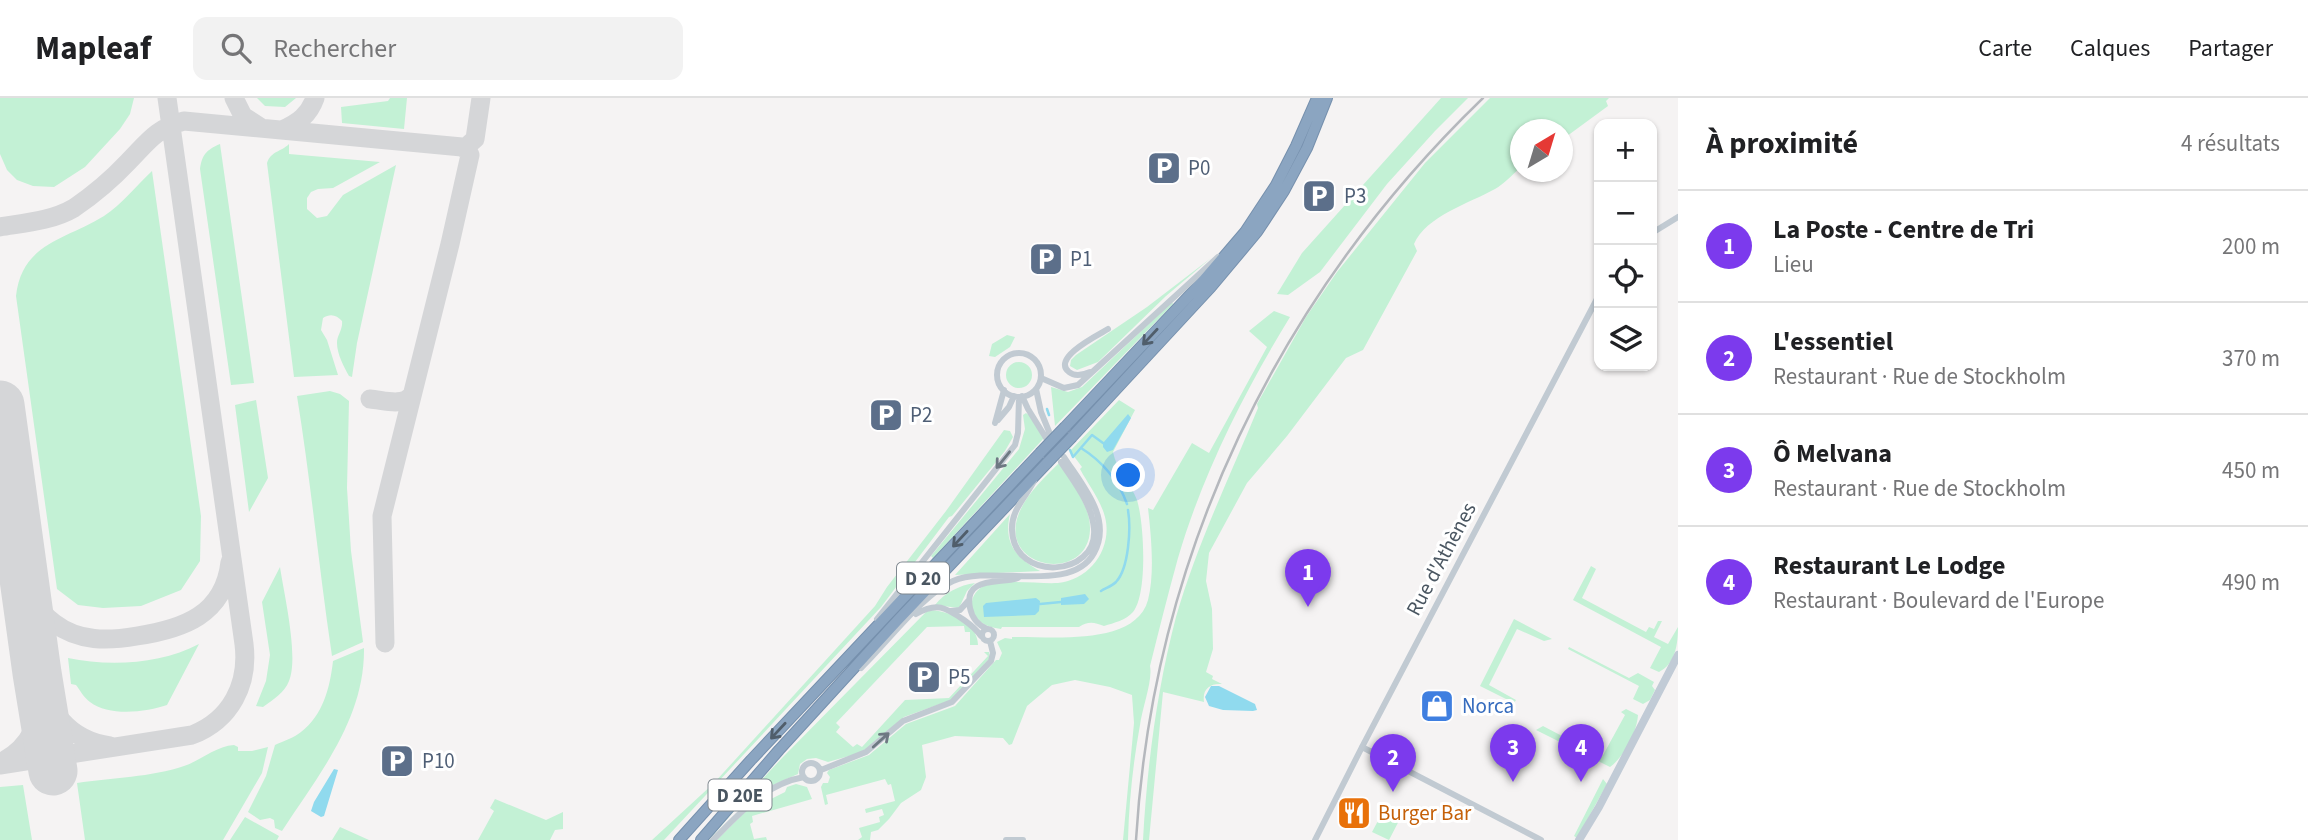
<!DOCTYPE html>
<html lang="fr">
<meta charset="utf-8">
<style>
body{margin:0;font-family:"Source Sans 3",sans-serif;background:#f2f2f2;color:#202124}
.controls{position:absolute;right:21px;top:21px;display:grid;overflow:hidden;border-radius:14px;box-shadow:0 2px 5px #0004}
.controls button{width:63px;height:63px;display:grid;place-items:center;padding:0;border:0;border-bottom:2px solid #e0e0e0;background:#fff;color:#202124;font:35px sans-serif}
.compass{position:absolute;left:1510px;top:21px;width:63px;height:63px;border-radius:50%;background:#fff;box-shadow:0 2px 5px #0004;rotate:38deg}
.you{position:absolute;left:1129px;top:378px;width:24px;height:24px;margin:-18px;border:5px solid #fff;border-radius:50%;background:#1a73e8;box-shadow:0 0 0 10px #1a73e833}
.badge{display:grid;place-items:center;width:46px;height:46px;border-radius:50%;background:#7c3aed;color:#fff;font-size:23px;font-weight:700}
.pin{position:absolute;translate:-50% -58px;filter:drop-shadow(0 2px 4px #0008)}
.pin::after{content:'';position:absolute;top:37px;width:24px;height:21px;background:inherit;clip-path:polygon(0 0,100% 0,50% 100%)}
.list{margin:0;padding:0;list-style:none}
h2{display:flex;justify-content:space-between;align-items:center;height:91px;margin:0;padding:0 28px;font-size:30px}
h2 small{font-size:23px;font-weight:400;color:#757577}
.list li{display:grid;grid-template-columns:46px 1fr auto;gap:21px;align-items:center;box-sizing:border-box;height:112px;padding:0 28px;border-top:2px solid #e0e0e0}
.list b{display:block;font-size:26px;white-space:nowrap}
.list p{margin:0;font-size:23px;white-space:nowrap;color:#757577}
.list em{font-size:23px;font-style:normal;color:#757577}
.icon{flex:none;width:38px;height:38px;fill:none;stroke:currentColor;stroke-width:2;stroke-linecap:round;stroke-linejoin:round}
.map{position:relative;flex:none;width:1678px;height:742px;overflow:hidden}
header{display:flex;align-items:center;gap:42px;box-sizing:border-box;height:98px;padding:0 35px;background:#fff;border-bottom:2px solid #e0e0e0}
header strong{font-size:33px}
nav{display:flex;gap:38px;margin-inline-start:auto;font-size:24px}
.search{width:490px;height:63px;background:#f2f2f2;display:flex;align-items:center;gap:18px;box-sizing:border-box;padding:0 24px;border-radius:14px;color:#757577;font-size:26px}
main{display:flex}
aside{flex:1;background:#fff}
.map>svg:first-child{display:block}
.green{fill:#c3f1d5}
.water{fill:#90daee}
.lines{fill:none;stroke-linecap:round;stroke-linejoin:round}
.stream{stroke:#90daee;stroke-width:2.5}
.taxiway{stroke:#d5d6d8;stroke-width:19}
.runway{stroke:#d5d6d8;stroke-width:49}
.highway-casing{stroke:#7690ad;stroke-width:12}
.street{stroke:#c1cad2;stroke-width:6}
.secondary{stroke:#c1cbd6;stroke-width:8}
.highway{stroke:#8ba5c1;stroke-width:10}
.rail{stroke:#b5b8bd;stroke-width:2.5}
.highway-bridge-casing{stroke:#7690ad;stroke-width:12;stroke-linecap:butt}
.highway-bridge{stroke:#8ba5c1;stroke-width:10}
.oneway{stroke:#505e6b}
.oneway2{stroke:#6e7983}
.labels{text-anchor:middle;stroke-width:6;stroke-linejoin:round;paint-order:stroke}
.shield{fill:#fff;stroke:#808990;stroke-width:2}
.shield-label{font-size:19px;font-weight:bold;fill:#4a5661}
.service-label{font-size:21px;fill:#4e5e75;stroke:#fff;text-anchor:start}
.street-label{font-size:21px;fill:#4a5661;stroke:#fff}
.shop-label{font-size:21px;fill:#366cbe;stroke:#fff;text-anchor:start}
.food-label{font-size:21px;fill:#c56008;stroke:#fff;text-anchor:start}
</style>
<header>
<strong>Mapleaf</strong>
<div class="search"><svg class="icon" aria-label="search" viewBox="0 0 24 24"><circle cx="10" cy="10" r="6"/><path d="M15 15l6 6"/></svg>Rechercher</div>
<nav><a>Carte</a><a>Calques</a><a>Partager</a></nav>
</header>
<main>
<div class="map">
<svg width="1678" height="742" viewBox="0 0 1678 742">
<rect width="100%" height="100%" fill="#f5f3f3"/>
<path class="green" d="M 0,0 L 134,0 L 130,16 L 120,31 L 85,69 L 54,89 L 33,88 L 17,82 L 7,72 L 0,56 Z
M 257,0 L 296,0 L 285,9 L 265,8 Z
M 390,0 L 407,0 L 404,31 L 342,25 L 341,9 L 388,3 Z
M 1441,0 L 1468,0 L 1435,33 L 1387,86 L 1320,174 L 1288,197 L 1277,196 L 1302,155 Z
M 1490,0 L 1609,0 L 1606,3 L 1608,8 L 1563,41 L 1562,32 L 1520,32 L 1520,70 C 1512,77 1504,86 1495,91 C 1470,105 1426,118 1414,146 L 1417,153 L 1363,252 L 1346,260 L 1287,338 L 1247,385 L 1209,455 L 1206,483 L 1212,511 L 1213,551 L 1206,574 L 1213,578 L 1212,581 L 1222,586 C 1211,585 1202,590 1204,604 L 1163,594 L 1149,742 L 1143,742 C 1147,668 1157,591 1176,519 C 1196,449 1230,378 1258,310 L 1257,306 L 1306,219 L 1337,174 L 1425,65 Z
M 220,46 L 254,285 L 231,287 L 200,71 C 202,57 206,52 220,46 Z
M 289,46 L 289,56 L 380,64 L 333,90 L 318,91 L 311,94 L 307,100 L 307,111 L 317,120 L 327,118 L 343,97 L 396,67 L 357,245 L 352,279 L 349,278 C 344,269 337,256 337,245 C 337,237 343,232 342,223 C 337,217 330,215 323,220 L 321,232 L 327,242 L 338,277 L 294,279 L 267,65 C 271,53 281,54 289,46 Z
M 152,73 L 201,418 L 200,463 L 181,492 L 141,508 L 103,510 L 78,507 L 57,491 L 16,198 C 22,145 65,142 104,118 C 122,106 137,87 152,73 Z
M 1211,160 L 1166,198 L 1098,264 L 1077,272 L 1070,268 L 1071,262 L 1076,257 L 1147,209 Z
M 1172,204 L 1173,206 L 1055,328 L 1051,289 L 1068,294 L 1082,289 Z
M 1274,213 L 1290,219 C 1244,294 1203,375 1178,460 C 1168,496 1159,532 1150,568 C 1153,582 1142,611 1140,627 C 1133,665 1129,704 1128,742 L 1123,742 L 1134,625 L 1132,597 L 1110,589 L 1075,582 L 1052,587 L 1027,608 L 1012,646 L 1009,647 L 1003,640 L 955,638 L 922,647 L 926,679 L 921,692 L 901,705 L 889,721 L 878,732 L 871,734 L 870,742 L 858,742 L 862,739 L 859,730 L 880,724 L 879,719 L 884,717 L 882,711 L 866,715 L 865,711 L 895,703 L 891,686 L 888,687 L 885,681 L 826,697 L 828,706 L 825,707 L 821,689 L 823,685 L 828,685 L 830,679 L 827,675 L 829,672 L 869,657 L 906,626 L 955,608 L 996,562 L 999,562 L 1002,555 L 997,544 L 1005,540 L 1012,541 L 1012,539 C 1051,538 1135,549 1148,502 C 1155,475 1151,437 1148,410 L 1153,412 L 1192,345 L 1209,355 L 1267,249 L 1249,233 Z
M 1007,237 L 1015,239 L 1010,249 L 995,259 L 989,258 L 992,246 Z
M1006 277a13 13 0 1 1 26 0a13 13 0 1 1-26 0Z
M 330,293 L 340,296 L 349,303 L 347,390 L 351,453 L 363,544 L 332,558 C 319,471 311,384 297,298 Z
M 256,302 L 268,380 L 249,414 L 235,307 Z
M 1119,302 L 1135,312 L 1113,354 C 1116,371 1131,386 1137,402 C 1144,424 1148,496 1133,514 C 1126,522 1114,525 1104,528 C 1094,524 1088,523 1079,529 L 1002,529 L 1001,531 C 994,530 986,528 981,524 C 966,513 970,492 987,487 C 1005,481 1038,486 1058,485 C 1090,482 1113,450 1105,419 C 1101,403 1088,386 1080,371 L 1082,369 L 1070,353 Z
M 1026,315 L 1030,318 L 1044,340 L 933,460 L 931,458 L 1019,351 L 1025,331 L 1023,317 Z
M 1004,332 L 1010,333 L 1013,339 L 1005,353 L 952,418 L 949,419 L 881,509 L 664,742 L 652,742 L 714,685 L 875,508 L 887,489 L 946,413 Z
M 1059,365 C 1071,384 1091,408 1090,432 C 1088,484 1003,473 1017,421 C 1023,399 1044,380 1059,365 Z
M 1010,416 C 1003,446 1017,460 1040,473 L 955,477 Z
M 1591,468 L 1596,471 L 1582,500 L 1646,534 L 1649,529 L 1654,531 L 1658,523 L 1662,523 L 1654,539 L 1668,546 L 1678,529 C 1678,547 1675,566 1659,574 L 1650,570 L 1661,549 L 1573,502 Z
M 280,469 C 284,496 299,559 289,583 C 285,594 273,602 263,609 L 256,608 L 266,583 L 270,557 L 262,504 Z
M 975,485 L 967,493 L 959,510 L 935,507 C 944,495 960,487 975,485 Z
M 928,512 C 947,512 978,524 978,547 L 970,547 L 970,534 L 965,534 L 964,528 L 927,529 L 836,625 L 840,629 L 836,634 L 853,649 L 857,646 L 862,649 L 905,602 L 949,600 L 988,558 L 984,554 L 989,554 L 990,560 L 951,602 L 904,619 L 866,651 L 856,656 L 828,664 L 816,660 L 807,661 L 800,666 L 798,676 L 764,691 L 747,703 L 742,704 L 709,742 L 706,742 L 782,660 Z
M 1514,521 L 1552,541 L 1544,543 L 1517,531 L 1489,587 L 1516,602 L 1514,605 L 1480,588 Z
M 199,546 L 167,607 C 147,614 109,619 90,604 C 84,600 80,592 76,587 L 71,586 L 68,560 C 110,569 161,566 199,546 Z
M 1569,549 L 1629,580 L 1638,575 L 1654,584 L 1652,588 L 1655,592 L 1650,602 L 1643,606 L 1633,601 L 1639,588 L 1568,551 Z
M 364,550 C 365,621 319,676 282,733 L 275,730 L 274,722 L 270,720 L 260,722 L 248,714 L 266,678 L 275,647 C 283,643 294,640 301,634 C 323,617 330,590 333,563 Z
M 1626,611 L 1638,617 C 1637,634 1624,659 1610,669 L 1536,632 L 1543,628 L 1602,659 L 1625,617 L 1621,614 Z
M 234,647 L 238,649 L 238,653 L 252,653 L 268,649 L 262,675 L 223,742 L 85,742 L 77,685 C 111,680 152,679 184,668 C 202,662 216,648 234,647 Z
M 1603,681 L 1607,686 L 1577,740 L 1574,738 Z
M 796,686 L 807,689 L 812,701 L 752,718 L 753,724 L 750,726 L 754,741 L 766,739 L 767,742 L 717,742 L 747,712 L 763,701 L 767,703 L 785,694 L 787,689 Z
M 23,687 L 32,742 L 0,742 L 0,689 Z
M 495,701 L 546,722 L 563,714 L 563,731 L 555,732 L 550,742 L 478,742 L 494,713 L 490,710 Z
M 1387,706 L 1403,715 L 1389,742 L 1372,734 Z
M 245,719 L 279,738 L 277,742 L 230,742 Z
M 340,729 L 369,742 L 332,742 Z"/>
<path class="water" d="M 1128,316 L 1131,320 L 1113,352 L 1107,354 L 1103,349 L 1103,345 Z
M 1085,496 L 1089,501 L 1084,506 L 1061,507 L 1061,500 Z
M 1036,500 L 1040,503 L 1039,513 L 1035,517 L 984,519 L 983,508 L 986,505 Z
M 1211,588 L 1219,588 L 1255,606 L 1257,612 L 1253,613 L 1223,612 L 1209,608 L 1205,599 Z
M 334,671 L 338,672 L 324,718 L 321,719 L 311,713 L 314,704 Z"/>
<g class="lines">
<path class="stream" d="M 1047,311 L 1049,317
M 1081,350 C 1102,363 1119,383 1127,406
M 1070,352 L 1073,359 L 1092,337 L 1103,345
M 1101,493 C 1106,490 1112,488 1116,484 C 1129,470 1131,430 1128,412
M 1040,506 L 1061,504"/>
<path class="taxiway" d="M 234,0 L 243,18 L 260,29
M 282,32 C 298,25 309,17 315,0
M 0,129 C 24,125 52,123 74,110 C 93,97 112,81 128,64 C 147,45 156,30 184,23 L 462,49
M 370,301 C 384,302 402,309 412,297
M 22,464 C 28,488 33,510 54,525 C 79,544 108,543 137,538 C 183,531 224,517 230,464
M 385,545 L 382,418 L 450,146 L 470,57 L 468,53 L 462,49 L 466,49 L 475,41 L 481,0
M 37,575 C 49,612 67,642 110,648
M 1,664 C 29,651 44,621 39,591
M 0,667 L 192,637 C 231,622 249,586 244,546 L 167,0"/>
<path class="runway" d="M 0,307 L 37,575 L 53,673"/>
<g class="highway-casing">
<path id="highway" d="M 1065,329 L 1203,183 L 1245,134 L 1276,87 L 1296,48 L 1317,0
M 1072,339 L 1211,189 L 1257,134 L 1284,93 L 1307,50 L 1327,0
M 679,742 L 751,662 L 1040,355
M 701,742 L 779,652 L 897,523 L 1047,365"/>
</g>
<path class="street" d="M 1652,135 L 1678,119
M997 277a22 22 0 1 1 44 0a22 22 0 1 1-44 0Z
M 1090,274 C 1083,277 1075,279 1069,274 C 1051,260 1098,237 1108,231
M 1041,280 L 1064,290 L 1078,287 L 1218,159
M 1036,291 L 1041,314 L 1050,336
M 1022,298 L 1028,311 L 1046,340
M 998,322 L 1009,309 L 1014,298
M 995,325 L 1004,292
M 1034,383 C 1026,399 1011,412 1012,432 C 1014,485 1098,479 1094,431 C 1092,406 1074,384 1061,364
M 951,513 L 960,512 L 969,502
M 916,516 C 937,504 945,509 964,522 C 971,527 976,531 981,538
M 877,521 L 1015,347 L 1018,335 L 1019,299
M982 537a6 6 0 1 1 12 0a6 6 0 1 1-12 0Z
M 987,531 C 978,527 972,520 970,510 C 963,478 1000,486 1018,480
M 861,570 C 886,546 923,496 953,483 C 992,466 1071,497 1094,455 C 1113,421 1082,387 1064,359
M 1362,649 L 1541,742
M802 674a9 9 0 1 1 18 0a9 9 0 1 1-18 0Z
M 821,672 L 866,654 L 903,623 L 952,604 L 991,563 L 993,555 L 990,543
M 713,742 C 740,715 765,686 804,679
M 1006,742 L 1023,742
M 1315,742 L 1362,649 L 1599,197"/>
<path class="secondary" d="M 1579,742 L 1599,709 L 1678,557"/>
<use href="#highway" class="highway"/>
<path class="rail" d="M 1136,742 C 1153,457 1278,198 1483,0"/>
<g class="highway-bridge-casing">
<path id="highway-bridge" d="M 1040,355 L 1065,329
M 1047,365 L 1072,339"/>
</g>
<use href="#highway-bridge" class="highway-bridge"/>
</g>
<defs><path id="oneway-shaft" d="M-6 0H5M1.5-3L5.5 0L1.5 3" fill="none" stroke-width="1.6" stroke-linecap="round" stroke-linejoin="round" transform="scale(1.75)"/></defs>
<g class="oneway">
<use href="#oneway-shaft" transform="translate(1150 239) rotate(133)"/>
<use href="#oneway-shaft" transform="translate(960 441) rotate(133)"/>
<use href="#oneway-shaft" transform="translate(778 633) rotate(133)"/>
</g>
<g class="oneway2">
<use href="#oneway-shaft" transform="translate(1003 362) rotate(129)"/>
<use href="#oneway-shaft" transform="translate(881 642) rotate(-42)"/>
</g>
<defs>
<g id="parking-square" transform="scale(1.75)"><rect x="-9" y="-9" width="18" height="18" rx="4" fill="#5c6f8a" stroke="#fff"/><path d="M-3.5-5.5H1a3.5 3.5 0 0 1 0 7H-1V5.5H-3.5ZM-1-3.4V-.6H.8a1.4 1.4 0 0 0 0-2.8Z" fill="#fff"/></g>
<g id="shop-square" transform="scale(1.75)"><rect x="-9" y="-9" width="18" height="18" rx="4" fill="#3f7fe0" stroke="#fff"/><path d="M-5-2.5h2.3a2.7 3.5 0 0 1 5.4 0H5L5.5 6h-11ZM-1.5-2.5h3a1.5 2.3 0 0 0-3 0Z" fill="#fff"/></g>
<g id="restaurant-square" transform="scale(1.75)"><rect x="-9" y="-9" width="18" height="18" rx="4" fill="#e8710a" stroke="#fff"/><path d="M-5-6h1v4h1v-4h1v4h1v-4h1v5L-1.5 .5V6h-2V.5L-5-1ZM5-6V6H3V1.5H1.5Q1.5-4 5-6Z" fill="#fff"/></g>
</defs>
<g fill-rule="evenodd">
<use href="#parking-square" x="1164" y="70"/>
<use href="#parking-square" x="1319" y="98"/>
<use href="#parking-square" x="1046" y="161"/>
<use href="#parking-square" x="886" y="317"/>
<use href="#parking-square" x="924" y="579"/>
<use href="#shop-square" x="1437" y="608"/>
<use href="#parking-square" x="397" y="663"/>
<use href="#restaurant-square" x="1354" y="715"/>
</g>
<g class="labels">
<g class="shield">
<rect x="897" y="464.5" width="52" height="31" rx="5"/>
<rect x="708.5" y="681.5" width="63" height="31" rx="5"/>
</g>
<g class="shield-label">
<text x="923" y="487">D 20</text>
<text x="740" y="704">D 20E</text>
</g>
<g class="service-label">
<text x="1188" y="77">P0</text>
<text x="1344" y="105">P3</text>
<text x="1070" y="168">P1</text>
<text x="910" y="324">P2</text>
<text x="948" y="586">P5</text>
<text x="422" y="670">P10</text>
</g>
<g class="street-label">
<text transform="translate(1441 461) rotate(-62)" y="7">Rue d'Athènes</text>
</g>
<g class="shop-label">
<text x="1462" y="615">Norca</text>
</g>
<g class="food-label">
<text x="1378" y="722">Burger Bar</text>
</g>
</g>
</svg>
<div class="controls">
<button>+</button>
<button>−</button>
<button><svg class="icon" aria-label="locate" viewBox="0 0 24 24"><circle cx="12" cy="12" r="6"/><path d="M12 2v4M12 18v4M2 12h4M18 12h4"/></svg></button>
<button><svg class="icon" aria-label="layers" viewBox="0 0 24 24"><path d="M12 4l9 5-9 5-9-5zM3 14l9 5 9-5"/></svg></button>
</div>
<svg class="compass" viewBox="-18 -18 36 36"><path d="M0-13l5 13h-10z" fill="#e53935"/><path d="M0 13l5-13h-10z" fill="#757577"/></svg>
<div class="you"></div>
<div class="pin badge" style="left:1308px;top:509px">1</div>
<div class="pin badge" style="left:1393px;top:694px">2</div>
<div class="pin badge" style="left:1513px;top:684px">3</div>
<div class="pin badge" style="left:1581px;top:684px">4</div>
</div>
<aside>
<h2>À proximité<small>4 résultats</small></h2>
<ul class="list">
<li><span class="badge">1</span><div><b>La Poste - Centre de Tri</b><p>Lieu</p></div><em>200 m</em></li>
<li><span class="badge">2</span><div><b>L'essentiel</b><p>Restaurant · Rue de Stockholm</p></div><em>370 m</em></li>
<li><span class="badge">3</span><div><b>Ô Melvana</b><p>Restaurant · Rue de Stockholm</p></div><em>450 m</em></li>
<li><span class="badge">4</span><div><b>Restaurant Le Lodge</b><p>Restaurant · Boulevard de l'Europe</p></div><em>490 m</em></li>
</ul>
</aside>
</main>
